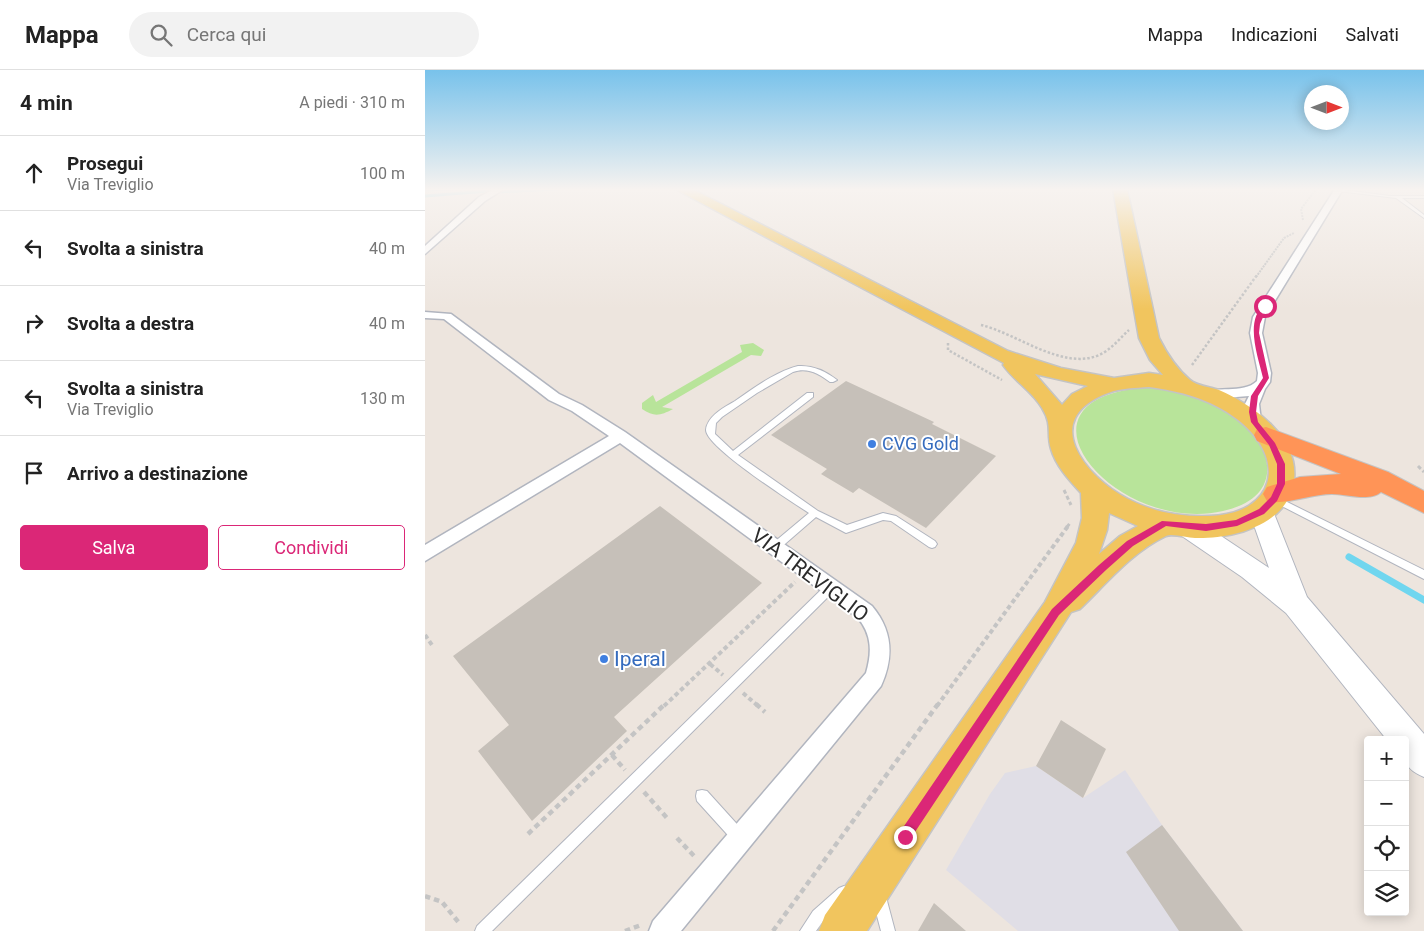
<!DOCTYPE html>
<html lang="it">
<meta charset="utf-8">
<style>
body{margin:0;font-family:Roboto,sans-serif;background:#f2f2f2;color:#222}
.controls{position:absolute;right:15px;bottom:15px;display:grid;overflow:hidden;border-radius:5px;box-shadow:0 2px 12px #0003}
.controls button{width:45px;height:45px;display:grid;place-items:center;padding:0;border:0;border-bottom:1px solid #e0e0e0;background:#fff;color:#222;font:25px sans-serif}
.compass{position:absolute;left:879px;top:15px;width:45px;height:45px;border-radius:50%;background:#fff;box-shadow:0 2px 12px #0003;rotate:90deg}
.stop{position:absolute;width:15px;height:15px;margin:-11px;border:4px solid #db2777;border-radius:50%;background:#fff}
.stop.end{background:#db2777;border-color:#fff;box-shadow:0 1px 5px #0008}
.list{margin:0;padding:0;list-style:none}
h2{display:flex;justify-content:space-between;align-items:center;height:65px;margin:0;padding:0 20px;font-size:21px}
h2 small{font-size:16px;font-weight:400;color:#767676}
.list li{display:grid;grid-template-columns:32px 1fr auto;gap:15px;align-items:center;box-sizing:border-box;height:75px;padding:0 20px;border-top:1px solid #e0e0e0}
.list b{display:block;font-size:19px;white-space:nowrap}
.list p{margin:0;font-size:16px;white-space:nowrap;color:#767676}
.list em{font-size:16px;font-style:normal;color:#767676}
.actions{display:flex;gap:10px;padding:15px 20px}
.actions a{flex:1;padding:11px 0;border:1px solid #db2777;border-radius:5px;text-align:center;font-size:18px;color:#db2777}
.actions .main{background:#db2777;color:#fff}
.icon{flex:none;width:28px;height:28px;fill:none;stroke:currentColor;stroke-width:2;stroke-linecap:round;stroke-linejoin:round}
.map{position:relative;flex:none;width:999px;height:861px;overflow:hidden}
header{display:flex;align-items:center;gap:30px;box-sizing:border-box;height:70px;padding:0 25px;background:#fff;border-bottom:1px solid #e0e0e0}
header strong{font-size:24px}
nav{display:flex;gap:28px;margin-inline-start:auto;font-size:18px}
.search{width:350px;height:45px;background:#f2f2f2;display:flex;align-items:center;gap:12px;box-sizing:border-box;padding:0 18px;border-radius:28px;color:#767676;font-size:19px}
main{display:flex}
aside{flex:1;background:#fff}
.map>svg:first-child{display:block}
.industrial{fill:#e0dee6}
.green{fill:#b8e49a}
.lines{fill:none;stroke-linecap:round;stroke-linejoin:round}
.stream-far1{stroke:#70d6ef;stroke-width:3}
.stream{stroke:#70d6ef;stroke-width:7}
.building{fill:#c6c0b9}
.lane-casing{stroke:#b1b5bf;stroke-width:2}
.street-casing{stroke:#b1b5bf;stroke-width:3}
.secondary-casing{stroke:#b1b5bf;stroke-width:2}
.primary-casing{stroke:#c4c4c4;stroke-width:3}
.highway-casing{stroke:#c4c4c4;stroke-width:2}
.path-far4{stroke:#c4c4c4;stroke-width:2;stroke-dasharray:2 1;stroke-linecap:butt}
.path-far3{stroke:#c4c4c4;stroke-width:2.5;stroke-dasharray:2.5 2;stroke-linecap:butt}
.path-far2{stroke:#c4c4c4;stroke-width:3;stroke-dasharray:4 2.5;stroke-linecap:butt}
.path-far1{stroke:#c4c4c4;stroke-width:4;stroke-dasharray:4.5 3;stroke-linecap:butt}
.path{stroke:#c4c4c4;stroke-width:4.5;stroke-dasharray:5.5 4;stroke-linecap:butt}
.lane{fill:#fff;fill-rule:evenodd}
.street{fill:#fff;fill-rule:evenodd}
.secondary{fill:#fff;fill-rule:evenodd}
.primary{fill:#f1c55e;fill-rule:evenodd}
.highway{fill:#ff9457;fill-rule:evenodd}
.route{fill:#db2777}
.shop-dot{fill:#3f7fe0;stroke:#fff;stroke-width:2}
.labels{text-anchor:middle;stroke-width:4;stroke-linejoin:round;paint-order:stroke}
.shop-label{font-size:18px;fill:#366cbe;stroke:#fff;text-anchor:start}
.near-street-label{font-size:21px;fill:#2b2b2b;stroke:#fff}
.near-shop-label{font-size:21px;fill:#366cbe;stroke:#fff;text-anchor:start}
</style>
<header>
<strong>Mappa</strong>
<div class="search"><svg class="icon" aria-label="search" viewBox="0 0 24 24"><circle cx="10" cy="10" r="6"/><path d="M15 15l6 6"/></svg>Cerca qui</div>
<nav><a>Mappa</a><a>Indicazioni</a><a>Salvati</a></nav>
</header>
<main>
<aside>
<h2>4 min<small>A piedi · 310 m</small></h2>
<ul class="list">
<li><svg class="icon" aria-label="ahead" viewBox="0 0 24 24"><path d="M12 20V5M6 11l6-6 6 6"/></svg><div><b>Prosegui</b><p>Via Treviglio</p></div><em>100 m</em></li>
<li><svg class="icon" aria-label="left" viewBox="0 0 24 24"><path d="M17 20v-9H6M10 6l-5 5 5 5"/></svg><div><b>Svolta a sinistra</b></div><em>40 m</em></li>
<li><svg class="icon" aria-label="right" viewBox="0 0 24 24"><path d="M7 20v-9h11M14 6l5 5-5 5"/></svg><div><b>Svolta a destra</b></div><em>40 m</em></li>
<li><svg class="icon" aria-label="left" viewBox="0 0 24 24"><path d="M17 20v-9H6M10 6l-5 5 5 5"/></svg><div><b>Svolta a sinistra</b><p>Via Treviglio</p></div><em>130 m</em></li>
<li><svg class="icon" aria-label="arrive" viewBox="0 0 24 24"><path d="M6 21V4h12l-3 4 3 4H6"/></svg><div><b>Arrivo a destinazione</b></div></li>
</ul>
<div class="actions"><a class="main">Salva</a><a>Condividi</a></div>
</aside>
<div class="map">
<svg width="999" height="861" viewBox="0 0 999 861">
<rect width="100%" height="100%" fill="#ede5de"/>
<path class="industrial" d="M 611,696 L 658,728 L 700,700 L 737,755 L 818,861 L 593,861 L 521,800 L 565,724 L 580,703 Z"/>
<path class="green" d="M 328,273 L 339,280 L 336,286 L 326,285 L 237,337 L 248,339 C 235,346 229,347 217,339 L 217,333 L 228,325 L 231,332 L 317,282 L 315,275 Z
M 729,317 C 754,321 782,327 804,341 C 849,371 863,427 798,441 C 690,466 568,324 729,317 Z"/>
<g class="lines">
<path class="stream-far1" d="M 0,120 L 25,119
M 71,122 L 132,119
M 0,126 L 63,121"/>
<path class="stream" d="M 924,487 L 999,530"/>
</g>
<path class="building" d="M 421,311 L 509,352 L 507,354 L 571,386 L 501,458 L 434,418 L 428,423 L 396,404 L 402,399 L 346,365 Z
M 235,436 L 337,513 L 189,647 L 202,661 L 107,751 L 53,681 L 84,655 L 28,586 Z
M 636,650 L 681,679 L 658,728 L 611,696 Z
M 737,755 L 818,861 L 754,861 L 701,782 Z
M 509,833 L 541,861 L 493,861 Z"/>
<g class="lines">
<g class="lane-casing">
<path id="lane" d="M 911,119 L 965,126 L 999,126 L 999,128 L 977,128 L 999,145 L 999,148 L 971,128 L 913,121 Z
M 373,296 C 387,295 401,301 412,310 L 408,312 L 405,312 C 394,304 383,297 368,302 L 332,323 L 297,347 L 291,353 L 290,364 L 308,381 L 382,323 L 388,323 L 388,327 L 313,385 L 393,441 L 422,455 L 458,443 L 471,446 L 510,471 L 512,474 L 510,477 L 507,478 L 504,477 L 466,451 L 458,450 L 421,463 L 391,447 L 353,480 L 350,481 L 347,480 L 345,477 L 347,474 L 384,443 C 367,432 281,377 281,360 C 282,346 300,337 310,331 C 329,318 350,302 373,296 Z
M 850,426 L 999,500 L 999,509 L 847,431 L 846,429 Z
M 406,513 L 410,514 L 411,517 L 410,520 L 67,861 L 50,861 L 52,856 L 402,514 Z
M 277,720 L 282,721 L 320,763 L 322,768 L 320,773 L 315,775 L 310,773 L 272,731 L 271,726 L 272,721 Z
M 419,816 L 424,818 L 426,823 L 424,828 L 398,851 L 391,861 L 375,861 L 388,841 L 414,818 Z
M 454,820 L 459,822 L 461,827 L 470,861 L 456,861 L 447,827 L 449,822 Z"/>
</g>
<g class="street-casing">
<path id="street" d="M 69,119 L 79,119 L 60,131 L 0,184 L 0,176 L 54,127 Z
M 910,119 L 918,119 L 840,247 L 837,263 L 846,303 L 845,312 L 840,319 L 834,334 L 836,352 L 829,357 L 824,355 L 820,334 L 824,326 L 786,329 L 779,325 C 788,314 818,325 832,311 L 833,303 L 825,263 L 828,247 Z
M 0,242 L 26,244 L 134,324 L 157,335 L 200,362 L 447,536 C 468,561 469,587 456,616 L 256,861 L 224,861 L 228,851 L 441,603 C 447,582 447,565 433,548 L 195,373 L 0,491 L 0,475 L 184,366 L 147,341 L 124,330 L 19,249 L 0,248 Z"/>
</g>
<g class="secondary-casing">
<path id="secondary" d="M 836,432 L 845,434 L 848,441 L 882,527 L 999,664 L 999,707 C 978,698 980,691 980,670 L 962,670 L 861,543 L 817,507 L 754,464 L 751,457 L 754,450 L 763,447 L 772,450 L 844,498 L 824,441 L 827,434 Z"/>
</g>
<g class="primary-casing">
<path id="primary" d="M 250,119 L 267,119 L 583,281 L 636,298 L 689,308 L 724,303 L 738,305 L 725,290 L 714,268 L 688,119 L 702,119 L 734,268 C 742,284 751,298 765,310 C 772,316 785,317 794,320 C 828,335 874,367 869,410 C 864,455 808,469 770,468 C 762,468 748,463 741,466 C 707,482 681,514 655,539 L 646,542 L 442,861 L 394,861 L 400,845 L 620,532 L 651,473 L 657,448 L 656,423 C 644,410 631,396 626,379 C 621,362 628,356 617,338 C 607,321 589,311 578,295 L 579,293 ZM 610,304 L 663,316 L 647,324 L 637,335 ZM 724,317 C 755,321 786,329 812,349 C 863,388 852,444 784,446 C 756,447 728,442 703,429 C 660,407 613,349 683,323 C 696,318 710,318 724,317 ZM 684,443 L 713,456 L 695,466 L 674,484 L 682,460 Z"/>
</g>
<g class="highway-casing">
<path id="highway" d="M 841,357 L 963,402 L 999,421 L 999,443 L 956,422 C 945,432 921,424 907,424 C 887,424 857,436 842,431 L 838,424 L 842,417 L 875,407 L 916,404 L 832,371 L 829,365 L 832,359 Z"/>
</g>
<path class="path-far4" d="M 878,150 L 876,139 L 891,119
M 831,207 L 859,168 L 869,163"/>
<path class="path-far3" d="M 556,255 C 591,263 638,301 674,285 C 686,280 695,268 704,260
M 523,273 L 523,280 L 577,310
M 767,295 L 832,205"/>
<path class="path-far2" d="M 993,396 L 999,402
M 639,420 L 646,435
M 642,457 L 645,453"/>
<path class="path-far1" d="M 0,565 L 7,575
M 285,594 L 298,605
M 318,623 L 333,636
M 239,636 L 370,512
M 512,636 L 643,456"/>
<path class="path" d="M 331,634 L 340,642
M 187,685 L 200,700
M 219,722 L 242,748
M 103,764 L 240,634
M 252,768 L 270,787
M 0,826 L 17,832 L 35,854
M 200,861 L 216,855
M 348,861 L 513,634"/>
<use href="#lane" class="lane"/>
<use href="#street" class="street"/>
<use href="#secondary" class="secondary"/>
<use href="#primary" class="primary"/>
<use href="#highway" class="highway"/>
</g>
<linearGradient id="sky" x2="0" y2="1"><stop stop-color="#78c2eb"/><stop offset="0.5" stop-color="#f7f3f0"/><stop offset="1" stop-color="#f7f3f0" stop-opacity="0"/></linearGradient>
<rect width="999" height="239" fill="url(#sky)"/>
<path class="route" d="M 840,234 L 843,236 L 835,254 L 834,263 L 844,308 L 833,326 L 831,342 L 833,352 L 850,373 L 860,394 L 860,414 L 852,431 L 839,444 L 812,456 L 781,461 L 741,456 L 708,476 L 681,500 L 634,545 L 484,771 L 480,773 L 475,771 L 474,767 L 475,762 L 627,539 L 674,495 L 702,471 L 737,451 L 781,454 L 811,450 L 834,439 L 846,427 L 852,414 L 852,394 L 844,375 L 826,352 L 824,342 L 826,326 L 838,308 C 833,286 819,250 840,234 Z"/>
<g class="shop-dot">
<circle cx="447" cy="374" r="5"/>
<circle cx="179" cy="589" r="5"/>
</g>
<g class="labels">
<g class="shop-label">
<text x="457" y="380">CVG Gold</text>
</g>
<g class="near-street-label">
<text transform="translate(385 505) rotate(37)" y="7">VIA TREVIGLIO</text>
</g>
<g class="near-shop-label">
<text x="189" y="596">Iperal</text>
</g>
</g>
</svg>
<div class="controls">
<button>+</button>
<button>−</button>
<button><svg class="icon" aria-label="locate" viewBox="0 0 24 24"><circle cx="12" cy="12" r="6"/><path d="M12 2v4M12 18v4M2 12h4M18 12h4"/></svg></button>
<button><svg class="icon" aria-label="layers" viewBox="0 0 24 24"><path d="M12 4l9 5-9 5-9-5zM3 14l9 5 9-5"/></svg></button>
</div>
<svg class="compass" viewBox="-18 -18 36 36"><path d="M0-13l5 13h-10z" fill="#e53935"/><path d="M0 13l5-13h-10z" fill="#767676"/></svg>
<div class="stop" style="left:840px;top:236px"></div>
<div class="stop end" style="left:480px;top:767px"></div>
</div>
</main>
